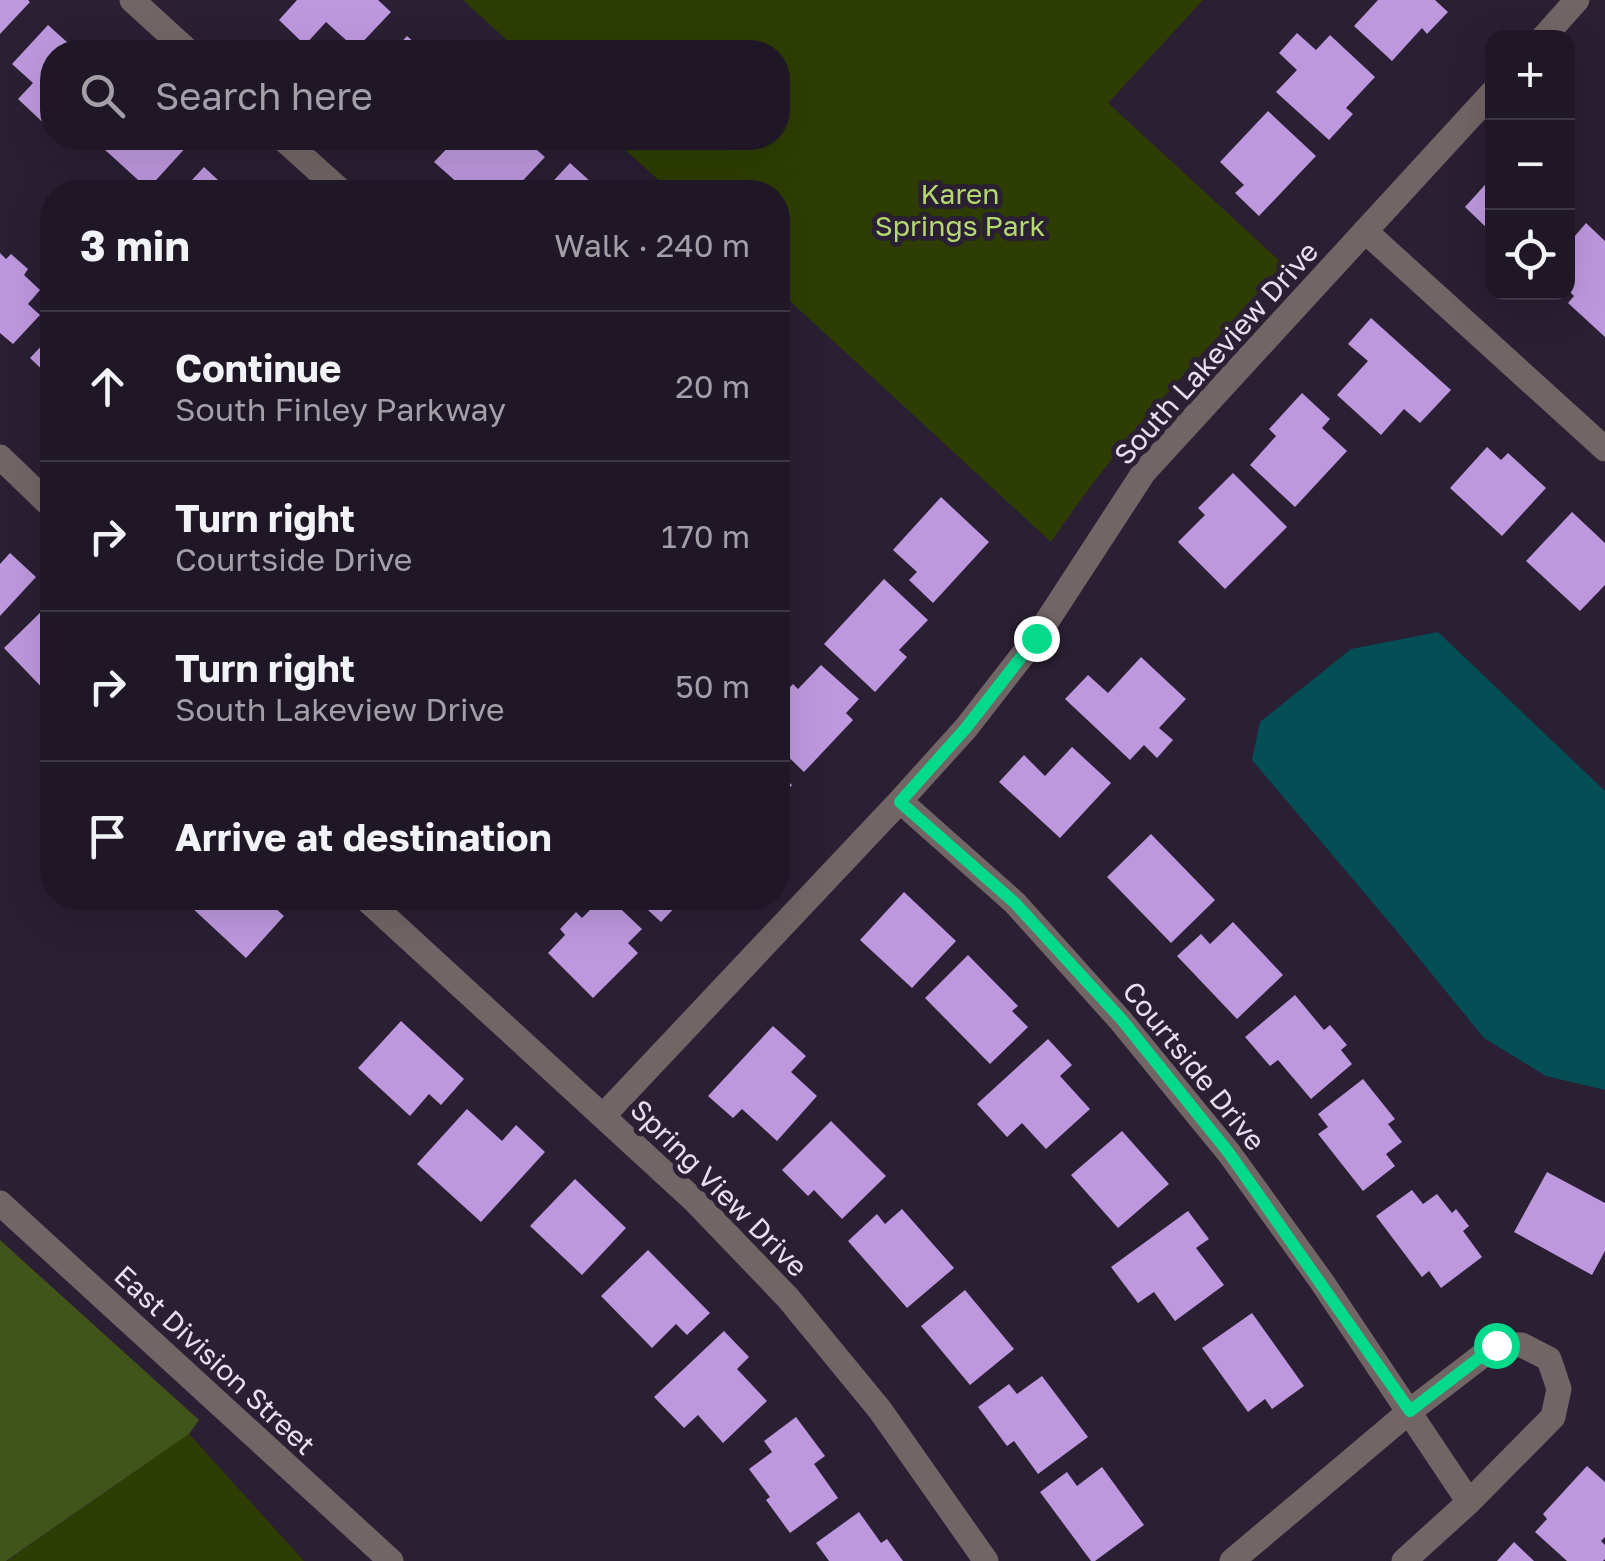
<!DOCTYPE html>
<meta charset="utf-8">
<style>
body{margin:0;font-family:"Golos Text",sans-serif;background:#2d2432;color:#f1f3f6}
.controls{position:absolute;right:30px;top:30px;display:grid;overflow:hidden;border-radius:20px;box-shadow:0 10px 40px #0002}
.controls button{width:90px;height:90px;display:grid;place-items:center;padding:0;border:0;border-bottom:2px solid #3d3643;background:#201726;color:#f1f3f6;font:50px sans-serif}
.stop{position:absolute;width:30px;height:30px;margin:-22px;border:8px solid #05d98b;border-radius:50%;background:#fff}
.stop.end{background:#05d98b;border-color:#fff;box-shadow:0 2px 10px #0008}
.list{margin:0;padding:0;list-style:none}
h2{display:flex;justify-content:space-between;align-items:center;height:130px;margin:0;padding:0 40px;font-size:42px}
h2 small{font-size:32px;font-weight:400;color:#a29fa7}
.list li{display:grid;grid-template-columns:65px 1fr auto;gap:30px;align-items:center;box-sizing:border-box;height:150px;padding:0 40px;border-top:2px solid #3d3643}
.list b{display:block;font-size:38px;white-space:nowrap}
.list p{margin:0;font-size:32px;white-space:nowrap;color:#a29fa7}
.list em{font-size:32px;font-style:normal;color:#a29fa7}
.icon{flex:none;width:55px;height:55px;fill:none;stroke:currentColor;stroke-width:2;stroke-linecap:round;stroke-linejoin:round}
.map{position:relative;flex:none;width:1605px;height:1561px;overflow:hidden}
.search{position:absolute;background:#201726;box-shadow:0 10px 40px #0002;left:40px;top:40px;width:750px;height:110px;display:flex;align-items:center;gap:25px;box-sizing:border-box;padding:0 35px;border-radius:40px;color:#a29fa7;font-size:38px}
.panel{position:absolute;background:#201726;box-shadow:0 10px 40px #0002;left:40px;top:180px;width:750px;height:730px;border-radius:40px}
.map>svg:first-child{display:block}
.green{fill:#2e3e02}
.forest{fill:#415419}
.water{fill:#044e55}
.building{fill:#be98df}
.lines{fill:none;stroke-linecap:round;stroke-linejoin:round}
.minor{stroke:#726566;stroke-width:25}
.tertiary{stroke:#726566;stroke-width:25}
.route{stroke:#05d98b;stroke-width:12}
.labels{text-anchor:middle;stroke-width:10;stroke-linejoin:round;paint-order:stroke}
.park-label{font-size:28px;fill:#b5d971;stroke:#2a1f33}
.street-label{font-size:28px;fill:#e6dfec;stroke:#2a1f33}
</style>
<div class="map">
<svg width="1605" height="1561" viewBox="0 0 1605 1561">
<rect width="100%" height="100%" fill="#2a1f33"/>
<path class="green" d="M 463,0 L 1203,0 L 1108,103 L 1284,265 C 1202,354 1119,441 1051,542 L 778,290 L 778,192 L 672,192 L 612,138 L 778,138 L 778,52 L 520,52 Z
M 189,1434 L 304,1561 L 7,1561 Z"/>
<path class="forest" d="M 0,1240 L 199,1420 L 189,1434 L 6,1561 L 0,1561 Z"/>
<path class="water" d="M 1438,632 L 1605,791 L 1605,1090 L 1546,1076 L 1484,1038 L 1395,929 L 1252,760 L 1260,722 L 1351,649 Z"/>
<path class="building" d="M 0,0 L 28,0 L 30,2 L 0,34 Z
M 297,0 L 378,0 L 391,12 L 356,49 L 326,22 L 305,45 L 279,20 Z
M 1378,0 L 1435,0 L 1448,12 L 1427,34 L 1422,28 L 1392,61 L 1354,26 Z
M 48,25 L 78,52 L 52,52 L 52,131 L 18,99 L 33,83 L 12,64 Z
M 1297,33 L 1316,50 L 1330,35 L 1375,77 L 1346,108 L 1353,114 L 1329,140 L 1276,92 L 1297,70 L 1279,53 Z
M 407,36 L 425,52 L 392,52 Z
M 1268,111 L 1316,156 L 1259,216 L 1235,193 L 1244,185 L 1220,162 Z
M 92,138 L 179,138 L 188,145 L 148,189 Z
M 457,138 L 523,138 L 545,157 L 512,192 L 468,192 L 434,162 Z
M 570,163 L 602,192 L 543,192 Z
M 204,167 L 231,192 L 181,192 Z
M 1492,177 L 1492,233 L 1465,207 Z
M 1586,223 L 1605,241 L 1605,337 L 1568,303 L 1574,296 L 1568,290 L 1568,244 Z
M 0,253 L 6,259 L 11,254 L 28,269 L 24,275 L 40,290 L 28,304 L 40,315 L 13,344 L 0,333 Z
M 1371,318 L 1451,390 L 1420,423 L 1404,409 L 1381,435 L 1337,395 L 1368,361 L 1348,344 Z
M 52,335 L 52,379 L 30,358 Z
M 1302,393 L 1330,419 L 1322,428 L 1347,451 L 1295,507 L 1250,465 L 1276,436 L 1269,429 Z
M 1487,447 L 1501,460 L 1508,453 L 1546,488 L 1502,536 L 1450,488 Z
M 1233,473 L 1287,527 L 1225,589 L 1178,542 L 1205,515 L 1198,508 Z
M 941,497 L 989,542 L 933,603 L 909,580 L 917,572 L 893,550 Z
M 1572,512 L 1605,543 L 1605,585 L 1580,611 L 1526,561 Z
M 10,553 L 36,577 L 0,616 L 0,564 Z
M 884,579 L 928,620 L 899,650 L 907,657 L 875,692 L 824,644 Z
M 47,606 L 52,612 L 52,698 L 4,648 Z
M 1141,657 L 1186,699 L 1159,728 L 1173,740 L 1157,758 L 1144,745 L 1130,760 L 1065,699 L 1088,675 L 1108,693 Z
M 821,665 L 859,699 L 846,713 L 853,720 L 804,772 L 778,747 L 778,712 L 783,706 L 778,700 L 793,684 L 798,689 Z
M 1072,747 L 1111,783 L 1060,838 L 999,782 L 1024,755 L 1045,776 Z
M 778,772 L 792,785 L 778,800 Z
M 1151,834 L 1215,900 L 1171,943 L 1107,877 Z
M 904,892 L 956,941 L 912,988 L 860,940 Z
M 198,898 L 264,898 L 284,916 L 246,958 L 190,906 Z
M 602,898 L 609,898 L 642,929 L 628,943 L 638,953 L 593,998 L 548,953 L 565,935 L 560,929 L 576,912 L 582,918 Z
M 635,898 L 684,898 L 661,922 Z
M 1233,922 L 1283,975 L 1237,1019 L 1177,956 L 1201,934 L 1210,944 Z
M 968,955 L 1018,1006 L 1012,1011 L 1028,1027 L 990,1064 L 925,998 Z
M 1295,995 L 1324,1030 L 1330,1025 L 1347,1045 L 1341,1050 L 1352,1064 L 1311,1099 L 1278,1060 L 1270,1066 L 1245,1037 Z
M 401,1021 L 464,1079 L 441,1105 L 429,1094 L 410,1116 L 358,1068 Z
M 773,1026 L 806,1056 L 791,1072 L 817,1096 L 777,1141 L 742,1109 L 733,1118 L 708,1096 Z
M 1048,1039 L 1072,1065 L 1060,1076 L 1090,1109 L 1046,1149 L 1022,1123 L 1007,1137 L 977,1104 Z
M 1363,1079 L 1395,1119 L 1388,1124 L 1402,1142 L 1386,1154 L 1395,1166 L 1363,1191 L 1318,1134 L 1328,1127 L 1318,1114 Z
M 467,1109 L 502,1141 L 516,1125 L 545,1152 L 481,1222 L 417,1164 Z
M 831,1121 L 886,1176 L 842,1219 L 814,1190 L 808,1196 L 782,1170 Z
M 1122,1131 L 1169,1184 L 1118,1228 L 1071,1175 Z
M 1547,1172 L 1605,1203 L 1605,1251 L 1592,1275 L 1514,1232 Z
M 575,1179 L 626,1228 L 582,1275 L 530,1226 Z
M 1412,1190 L 1423,1204 L 1437,1194 L 1452,1213 L 1456,1209 L 1469,1226 L 1463,1231 L 1482,1257 L 1441,1288 L 1429,1271 L 1422,1277 L 1376,1216 Z
M 902,1209 L 954,1268 L 907,1308 L 848,1241 L 877,1214 L 885,1224 Z
M 1188,1211 L 1209,1239 L 1196,1248 L 1224,1285 L 1175,1321 L 1154,1292 L 1138,1303 L 1111,1267 Z
M 648,1250 L 710,1313 L 687,1335 L 676,1324 L 652,1348 L 601,1296 Z
M 965,1290 L 1014,1349 L 970,1385 L 921,1326 Z
M 1252,1313 L 1304,1386 L 1272,1409 L 1265,1399 L 1248,1412 L 1202,1348 Z
M 724,1331 L 749,1357 L 737,1369 L 767,1401 L 723,1443 L 698,1415 L 684,1428 L 654,1397 Z
M 1042,1376 L 1088,1437 L 1038,1474 L 1014,1441 L 1007,1446 L 978,1407 L 1009,1384 L 1017,1394 Z
M 796,1417 L 825,1456 L 814,1464 L 838,1498 L 790,1533 L 766,1500 L 770,1497 L 749,1469 L 772,1452 L 764,1441 Z
M 1587,1466 L 1605,1482 L 1605,1537 L 1601,1541 L 1605,1545 L 1605,1559 L 1603,1561 L 1567,1561 L 1535,1532 L 1547,1519 L 1543,1514 Z
M 1102,1467 L 1144,1525 L 1095,1561 L 1091,1561 L 1040,1492 L 1067,1472 L 1077,1486 Z
M 859,1512 L 881,1543 L 887,1539 L 903,1561 L 829,1561 L 816,1543 Z
M 1514,1542 L 1534,1561 L 1497,1561 Z"/>
<g class="lines">
<path class="minor" d="M 132,0 L 189,52
M 1543,38 L 1577,0
M 282,138 L 342,192
M 1365,231 L 1605,449
M 0,457 L 52,507
M 900,801 L 1015,903 L 1121,1021 L 1229,1153 L 1322,1282 L 1469,1502
M 365,898 L 695,1201 L 788,1298 L 880,1410 L 986,1561
M 604,1115 L 900,801 L 966,728 L 1036,638 L 1144,472 L 1492,93
M 1232,1561 L 1410,1411 L 1496,1345 L 1522,1345 L 1549,1359 L 1559,1389 L 1553,1417 L 1469,1502 L 1404,1561"/>
<path class="tertiary" d="M 0,1203 L 391,1561"/>
</g>
<g class="lines">
<path class="route" d="M 1036,638 L 966,728 L 900,802 L 1015,903 L 1122,1020 L 1229,1153 L 1410,1411 L 1496,1345"/>
</g>
<g class="labels">
<g class="park-label">
<text x="960" y="204">Karen<tspan x="960" dy="32">Springs Park</tspan></text>
</g>
<g class="street-label">
<text transform="translate(1216 353) rotate(-48)" y="10">South Lakeview Drive</text>
<text transform="translate(1194 1066) rotate(51)" y="10">Courtside Drive</text>
<text transform="translate(719 1188) rotate(45)" y="10">Spring View Drive</text>
<text transform="translate(215 1360) rotate(43)" y="10">East Division Street</text>
</g>
</g>
</svg>
<div class="controls">
<button>+</button>
<button>−</button>
<button><svg class="icon" aria-label="locate" viewBox="0 0 24 24"><circle cx="12" cy="12" r="6"/><path d="M12 2v4M12 18v4M2 12h4M18 12h4"/></svg></button>
</div>
<div class="stop" style="left:1496px;top:1345px"></div>
<div class="stop end" style="left:1036px;top:638px"></div>
<div class="search"><svg class="icon" aria-label="search" viewBox="0 0 24 24"><circle cx="10" cy="10" r="6"/><path d="M15 15l6 6"/></svg>Search here</div>
<section class="panel">
<h2>3 min<small>Walk · 240 m</small></h2>
<ul class="list">
<li><svg class="icon" aria-label="ahead" viewBox="0 0 24 24"><path d="M12 20V5M6 11l6-6 6 6"/></svg><div><b>Continue</b><p>South Finley Parkway</p></div><em>20 m</em></li>
<li><svg class="icon" aria-label="right" viewBox="0 0 24 24"><path d="M7 20v-9h11M14 6l5 5-5 5"/></svg><div><b>Turn right</b><p>Courtside Drive</p></div><em>170 m</em></li>
<li><svg class="icon" aria-label="right" viewBox="0 0 24 24"><path d="M7 20v-9h11M14 6l5 5-5 5"/></svg><div><b>Turn right</b><p>South Lakeview Drive</p></div><em>50 m</em></li>
<li><svg class="icon" aria-label="arrive" viewBox="0 0 24 24"><path d="M6 21V4h12l-3 4 3 4H6"/></svg><div><b>Arrive at destination</b></div></li>
</ul>
</section>
</div>
